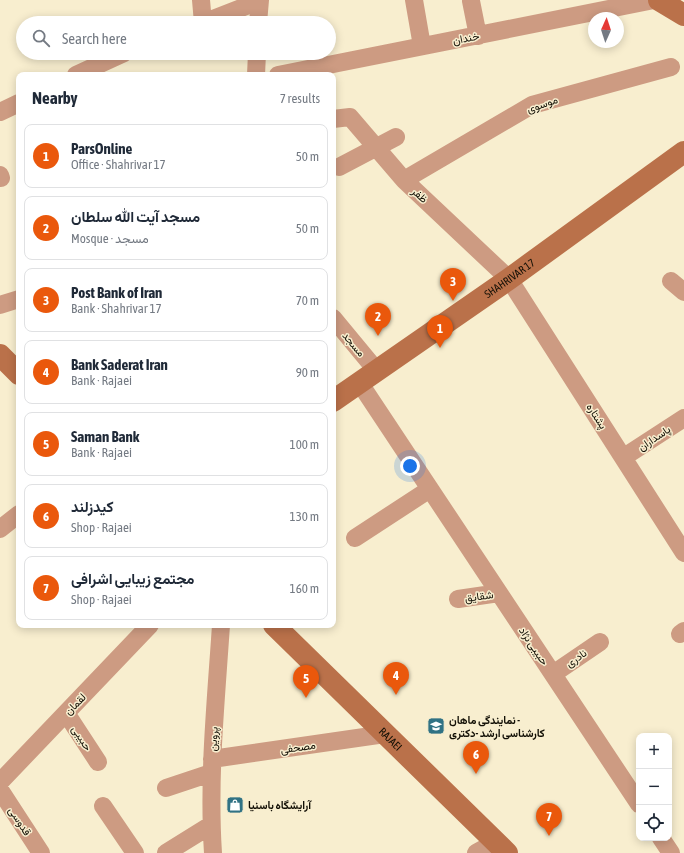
<!DOCTYPE html>
<meta charset="utf-8">
<style>
body{margin:0;font-family:"Asap Condensed",Vazirmatn,sans-serif;background:#f2f2f3;color:#1f2937}
.controls{position:absolute;right:12px;bottom:12px;display:grid;overflow:hidden;border-radius:8px;box-shadow:0 2px 10px #0003}
.controls button{width:36px;height:36px;display:grid;place-items:center;padding:0;border:0;border-bottom:1px solid #e0e1e3;background:#fff;color:#1f2937;font:20px sans-serif}
.compass{position:absolute;left:588px;top:12px;width:36px;height:36px;border-radius:50%;background:#fff;box-shadow:0 2px 10px #0003;rotate:3deg}
.you{position:absolute;left:410px;top:466px;width:14px;height:14px;margin:-10px;border:3px solid #fff;border-radius:50%;background:#1a73e8;box-shadow:0 0 0 6px #1a73e833}
.badge{display:grid;place-items:center;width:26px;height:26px;border-radius:50%;background:#ea580c;color:#fff;font-size:13px;font-weight:700}
.pin{position:absolute;translate:-50% -33px;filter:drop-shadow(0 1px 2px #0008)}
.pin::after{content:'';position:absolute;top:21px;width:14px;height:12px;background:inherit;clip-path:polygon(0 0,100% 0,50% 100%)}
.list{margin:0;padding:0;list-style:none}
h2{display:flex;justify-content:space-between;align-items:center;height:52px;margin:0;padding:0 16px;font-size:17px}
h2 small{font-size:13px;font-weight:400;color:#747a83}
.list li{display:grid;grid-template-columns:26px 1fr auto;gap:12px;align-items:center;box-sizing:border-box;height:64px;margin:0 8px 8px;padding:0 8px;border:1px solid #e0e1e3;border-radius:8px}
.list b{display:block;font-size:15px;white-space:nowrap}
.list p{margin:0;font-size:13px;white-space:nowrap;color:#747a83}
.list em{font-size:13px;font-style:normal;color:#747a83}
.icon{flex:none;width:22px;height:22px;fill:none;stroke:currentColor;stroke-width:2;stroke-linecap:round;stroke-linejoin:round}
.map{position:relative;flex:none;width:684px;height:853px;overflow:hidden}
.search{position:absolute;background:#fff;box-shadow:0 2px 10px #0003;left:16px;top:16px;width:320px;height:44px;display:flex;align-items:center;gap:10px;box-sizing:border-box;padding:0 14px;border-radius:22px;color:#747a83;font-size:15px}
.panel{position:absolute;background:#fff;box-shadow:0 2px 10px #0003;left:16px;top:72px;width:320px;height:556px;border-radius:8px}
.map>svg:first-child{display:block}
.lines{fill:none;stroke-linecap:round;stroke-linejoin:round}
.street{stroke:#cd9b82;stroke-width:18}
.secondary{stroke:#ba714a;stroke-width:22}
.labels{text-anchor:middle;stroke-width:3;stroke-linejoin:round;paint-order:stroke}
.street-label{font-size:11px;fill:#120f05;stroke:#f8eecf}
.poi-label{font-size:11px;font-weight:bold;fill:#120f05;stroke:#f8eecf;text-anchor:start}
</style>
<div class="map">
<svg width="684" height="853" viewBox="0 0 684 853">
<rect width="100%" height="100%" fill="#f8eecf"/>
<g class="lines">
<path class="street" d="M 201,0 L 203,23
M 414,0 L 422,46
M 471,1 L 478,36
M 203,23 L 259,1
M 258,23 L 260,0
M 76,75 L 124,53
M 256,75 L 257,53
M 278,75 L 654,0
M 0,112 L 19,103
M 333,119 L 350,117 L 404,180 L 509,279 L 684,553
M 339,167 L 396,137
M 0,175 L 1,178
M 404,180 L 532,105 L 671,67
M 671,281 L 684,292
M 0,305 L 19,299
M 333,318 L 376,370
M 359,382 L 639,804
M 624,457 L 684,418
M 0,529 L 19,514
M 355,538 L 430,489
M 458,599 L 499,593
M 680,634 L 684,631
M 553,674 L 600,642
M 66,713 L 98,762
M 212,759 L 385,734
M 0,782 L 150,625
M 166,788 L 211,773
M 0,790 L 41,853
M 103,806 L 135,853
M 661,838 L 671,853
M 166,853 L 211,825
M 213,853 C 208,777 216,701 221,625
M 476,853 L 496,842"/>
<g class="secondary">
<path d="M 659,0 L 684,15"/>
<path d="M 0,355 L 19,374"/>
<path id="s1" d="M 333,401 L 509,279 L 684,152"/>
<path id="s2" d="M 274,625 L 507,853"/>
</g>
</g>
<defs>
<g id="school-square" transform="scale(0.9)"><rect x="-9" y="-9" width="18" height="18" rx="4" fill="#307284" stroke="#f8eecf"/><path d="M0-5L7-2L0 1L-7-2ZM-4 1L0 2.5L4 1V4Q0 6-4 4Z" fill="#fff"/></g>
<g id="shop-square" transform="scale(0.9)"><rect x="-9" y="-9" width="18" height="18" rx="4" fill="#307284" stroke="#f8eecf"/><path d="M-5-2.5h2.3a2.7 3.5 0 0 1 5.4 0H5L5.5 6h-11ZM-1.5-2.5h3a1.5 2.3 0 0 0-3 0Z" fill="#fff"/></g>
</defs>
<g fill-rule="evenodd">
<use href="#school-square" x="436" y="726"/>
<use href="#shop-square" x="235" y="805"/>
</g>
<g class="labels">
<g class="street-label">
<text transform="translate(466 38) rotate(-11)" y="4">خندان</text>
<text transform="translate(542 104) rotate(-19)" y="4">موسوی</text>
<text transform="translate(420 195) rotate(43)" y="4">ظفر</text>
<text dy="4" stroke="none"><textPath href="#s1" startOffset="215">SHAHRIVAR 17</textPath></text>
<text transform="translate(354 344) rotate(50)" y="4">مسجد</text>
<text transform="translate(597 416) rotate(57)" y="4">پشتاره</text>
<text transform="translate(654 438) rotate(-34)" y="4">پاسداران</text>
<text transform="translate(479 596) rotate(-8)" y="4">شقایق</text>
<text transform="translate(534 646) rotate(56)" y="4">حبیبی نژاد</text>
<text transform="translate(576 658) rotate(-35)" y="4">نادری</text>
<text transform="translate(75 704) rotate(-46)" y="4">لقمان</text>
<text transform="translate(82 738) rotate(57)" y="4">حبیبی</text>
<text transform="translate(213 739) rotate(-86)" y="4">پروین</text>
<text dy="4" stroke="none"><textPath href="#s2" startOffset="163">RAJAEI</textPath></text>
<text transform="translate(298 747) rotate(-8)" y="4">مصحفی</text>
<text transform="translate(20 821) rotate(57)" y="4">قدوسی</text>
</g>
<g class="poi-label">
<text x="449" y="724">نمایندگی ماهان -<tspan x="449" dy="13">کارشناسی ارشد -دکتری</tspan></text>
<text x="248" y="809">آرایشگاه باسنیا</text>
</g>
</g>
</svg>
<div class="controls">
<button>+</button>
<button>−</button>
<button><svg class="icon" aria-label="locate" viewBox="0 0 24 24"><circle cx="12" cy="12" r="6"/><path d="M12 2v4M12 18v4M2 12h4M18 12h4"/></svg></button>
</div>
<svg class="compass" viewBox="-18 -18 36 36"><path d="M0-13l5 13h-10z" fill="#e53935"/><path d="M0 13l5-13h-10z" fill="#747a83"/></svg>
<div class="you"></div>
<div class="pin badge" style="left:440px;top:348px">1</div>
<div class="pin badge" style="left:378px;top:336px">2</div>
<div class="pin badge" style="left:453px;top:301px">3</div>
<div class="pin badge" style="left:396px;top:695px">4</div>
<div class="pin badge" style="left:306px;top:698px">5</div>
<div class="pin badge" style="left:476px;top:774px">6</div>
<div class="pin badge" style="left:549px;top:836px">7</div>
<div class="search"><svg class="icon" aria-label="search" viewBox="0 0 24 24"><circle cx="10" cy="10" r="6"/><path d="M15 15l6 6"/></svg>Search here</div>
<section class="panel">
<h2>Nearby<small>7 results</small></h2>
<ul class="list">
<li><span class="badge">1</span><div><b>ParsOnline</b><p>Office · Shahrivar 17</p></div><em>50 m</em></li>
<li><span class="badge">2</span><div><b>مسجد آیت الله سلطان</b><p>Mosque · مسجد</p></div><em>50 m</em></li>
<li><span class="badge">3</span><div><b>Post Bank of Iran</b><p>Bank · Shahrivar 17</p></div><em>70 m</em></li>
<li><span class="badge">4</span><div><b>Bank Saderat Iran</b><p>Bank · Rajaei</p></div><em>90 m</em></li>
<li><span class="badge">5</span><div><b>Saman Bank</b><p>Bank · Rajaei</p></div><em>100 m</em></li>
<li><span class="badge">6</span><div><b>کیدزلند</b><p>Shop · Rajaei</p></div><em>130 m</em></li>
<li><span class="badge">7</span><div><b>مجتمع زیبایی اشرافی</b><p>Shop · Rajaei</p></div><em>160 m</em></li>
</ul>
</section>
</div>
